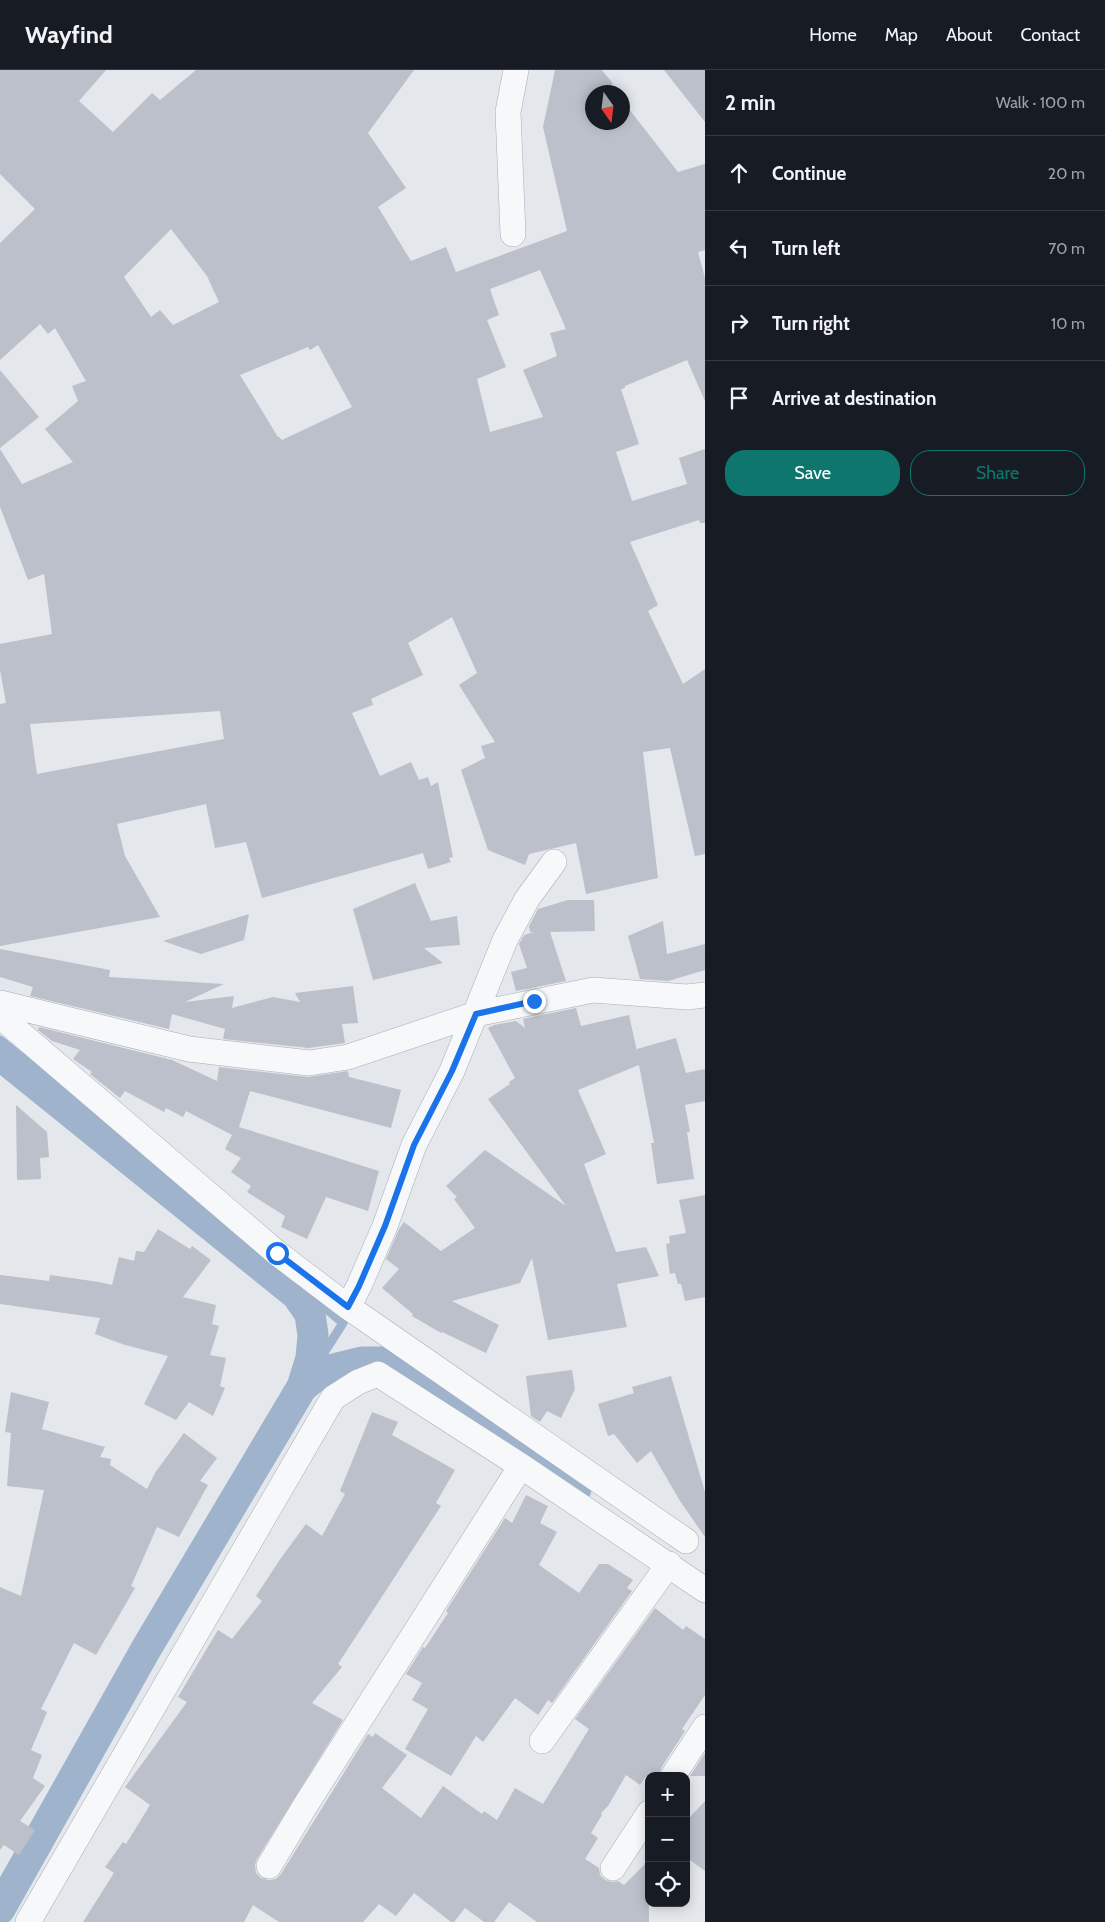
<!DOCTYPE html>
<meta charset="utf-8">
<style>
body{margin:0;font-family:Cabin,sans-serif;background:#20242c;color:#f1f3f6}
.controls{position:absolute;right:15px;bottom:15px;display:grid;overflow:hidden;border-radius:10px;box-shadow:0 2px 12px #0003}
.controls button{width:45px;height:45px;display:grid;place-items:center;padding:0;border:0;border-bottom:1px solid #363941;background:#171b24;color:#f1f3f6;font:25px sans-serif}
.compass{position:absolute;left:585px;top:15px;width:45px;height:45px;border-radius:50%;background:#171b24;box-shadow:0 2px 12px #0003;rotate:166deg}
.stop{position:absolute;width:15px;height:15px;margin:-11px;border:4px solid #1a73e8;border-radius:50%;background:#fff}
.stop.end{background:#1a73e8;border-color:#fff;box-shadow:0 1px 5px #0008}
.list{margin:0;padding:0;list-style:none}
h2{display:flex;justify-content:space-between;align-items:center;height:65px;margin:0;padding:0 20px;font-size:21px}
h2 small{font-size:16px;font-weight:400;color:#9ea1a6}
.list li{display:grid;grid-template-columns:32px 1fr auto;gap:15px;align-items:center;box-sizing:border-box;height:75px;padding:0 20px;border-top:1px solid #363941}
.list b{display:block;font-size:19px;white-space:nowrap}
.list em{font-size:16px;font-style:normal;color:#9ea1a6}
.actions{display:flex;gap:10px;padding:15px 20px}
.actions a{flex:1;padding:11px 0;border:1px solid #0f766e;border-radius:20px;text-align:center;font-size:18px;color:#0f766e}
.actions .main{background:#0f766e;color:#fff}
.icon{flex:none;width:28px;height:28px;fill:none;stroke:currentColor;stroke-width:2;stroke-linecap:round;stroke-linejoin:round}
.map{position:relative;flex:none;width:705px;height:1852px;overflow:hidden}
header{display:flex;align-items:center;gap:30px;box-sizing:border-box;height:70px;padding:0 25px;background:#171b24;border-bottom:1px solid #363941}
header strong{font-size:24px}
nav{display:flex;gap:28px;margin-inline-start:auto;font-size:18px}
main{display:flex}
aside{flex:1;background:#171b24}
.map>svg:first-child{display:block}
.lines{fill:none;stroke-linecap:round;stroke-linejoin:round}
.stream{stroke:#9fb4cc;stroke-width:9}
.canal{stroke:#9fb4cc;stroke-width:31}
.building{fill:#bbc0ca;fill-rule:evenodd}
.minor-casing{stroke:#a9aeb7;stroke-width:26}
.minor{stroke:#f7f8fa;stroke-width:25}
.route{stroke:#1a73e8;stroke-width:6}
</style>
<header>
<strong>Wayfind</strong>
<nav><a>Home</a><a>Map</a><a>About</a><a>Contact</a></nav>
</header>
<main>
<div class="map">
<svg width="705" height="1852" viewBox="0 0 705 1852">
<rect width="100%" height="100%" fill="#e4e7ec"/>
<g class="lines">
<path class="stream" d="M 0,970 L 156,1095
M 290,1208 L 343,1253 L 302,1317"/>
<path class="canal" d="M 0,985 L 297,1225 L 310,1244 L 313,1265 L 311,1288 L 302,1317 L 146,1579 L 0,1839
M 302,1317 L 321,1302 L 362,1292 L 396,1292 L 576,1419"/>
</g>
<path class="building" d="M 0,0 L 106,0 L 79,31 L 113,62 L 152,23 L 160,30 L 196,0 L 414,0 L 368,63 L 406,118 L 378,137 L 411,191 L 446,177 L 456,202 L 567,161 L 543,57 L 555,0 L 602,0 L 613,14 L 611,15 L 617,22 L 592,22 L 592,52 L 622,52 L 622,30 L 678,102 L 705,94 L 705,180 L 698,182 L 705,208 L 705,331 L 687,290 L 625,316 L 625,318 L 621,319 L 639,374 L 616,382 L 632,431 L 687,414 L 679,388 L 705,379 L 705,453 L 700,453 L 699,450 L 630,472 L 658,535 L 648,541 L 683,614 L 705,599 L 705,784 L 695,786 L 670,678 L 643,682 L 658,808 L 586,824 L 576,773 L 529,784 L 525,795 L 488,780 L 461,700 L 485,688 L 481,676 L 495,672 L 459,615 L 477,603 L 452,547 L 408,573 L 423,605 L 371,629 L 373,635 L 352,643 L 380,706 L 411,692 L 419,710 L 428,707 L 431,716 L 438,712 L 453,787 L 449,788 L 451,792 L 428,799 L 423,783 L 262,828 L 246,772 L 215,778 L 206,734 L 117,754 L 125,786 L 160,847 L 0,876 L 0,634 L 6,633 L 0,600 L 0,574 L 52,564 L 44,504 L 28,510 L 0,437 L 0,379 L 22,414 L 73,392 L 45,359 L 78,331 L 72,316 L 86,311 L 55,258 L 48,264 L 40,254 L 0,290 L 0,173 L 35,139 L 0,104 ZM 171,159 L 207,206 L 219,232 L 173,255 L 160,240 L 151,247 L 124,207 ZM 540,200 L 566,259 L 550,263 L 557,286 L 523,300 L 543,347 L 490,362 L 477,309 L 506,297 L 487,250 L 499,245 L 490,219 ZM 318,275 L 352,337 L 282,370 L 279,367 L 278,367 L 240,305 L 308,277 L 310,280 ZM 220,641 L 224,669 L 37,704 L 30,654 Z
M 664,0 L 705,0 L 705,52 Z
M 0,300 L 39,347 L 0,378 Z
M 415,813 L 431,851 L 457,846 L 460,875 L 424,878 L 443,893 L 373,910 L 353,839 Z
M 568,830 L 594,830 L 595,861 L 550,862 L 566,911 L 516,921 L 511,902 L 527,898 L 519,874 L 524,865 L 534,862 L 530,862 L 529,856 L 538,839 Z
M 249,844 L 244,870 L 201,884 L 163,871 Z
M 663,851 L 667,884 L 705,874 L 705,900 L 668,911 L 640,909 L 628,866 Z
M 0,879 L 110,900 L 109,907 L 224,914 L 185,932 L 234,926 L 232,938 L 273,927 L 300,932 L 295,923 L 353,916 L 358,953 L 342,954 L 345,973 L 309,978 L 223,969 L 225,959 L 172,944 L 169,959 L 30,926 L 33,917 L 0,907 Z
M 576,938 L 581,956 L 629,945 L 637,981 L 637,979 L 676,968 L 686,1003 L 705,999 L 705,1031 L 685,1035 L 690,1062 L 687,1062 L 694,1109 L 657,1114 L 651,1073 L 654,1073 L 639,995 L 578,1020 L 606,1084 L 584,1094 L 616,1182 L 646,1177 L 659,1206 L 617,1214 L 627,1257 L 548,1270 L 532,1188 L 520,1213 L 452,1231 L 499,1255 L 486,1283 L 442,1262 L 441,1263 L 412,1246 L 413,1244 L 382,1218 L 399,1199 L 386,1189 L 399,1159 L 404,1152 L 441,1181 L 475,1158 L 454,1129 L 457,1127 L 446,1116 L 485,1080 L 566,1136 L 488,1029 L 510,1014 L 509,1012 L 515,1008 L 488,958 L 494,955 L 516,951 L 525,958 L 523,949 Z
M 39,957 L 172,990 L 217,1011 L 219,997 L 308,1007 L 348,1001 L 349,1007 L 401,1020 L 391,1058 L 250,1021 L 239,1057 L 379,1101 L 368,1141 L 326,1127 L 307,1169 L 281,1157 L 285,1146 L 247,1122 L 251,1116 L 231,1102 L 241,1088 L 225,1079 L 232,1065 L 186,1041 L 183,1047 L 166,1038 L 164,1042 L 125,1021 L 120,1028 L 90,1004 L 92,1002 L 73,989 L 80,980 L 52,971 L 38,960 Z
M 16,1035 L 47,1062 L 49,1087 L 40,1088 L 41,1109 L 17,1110 Z
M 705,1125 L 705,1227 L 685,1231 L 681,1214 L 678,1214 L 675,1203 L 670,1204 L 666,1174 L 670,1173 L 669,1166 L 686,1163 L 679,1130 Z
M 158,1159 L 190,1179 L 192,1176 L 211,1190 L 183,1227 L 216,1235 L 212,1254 L 219,1256 L 210,1285 L 226,1288 L 220,1316 L 225,1318 L 213,1346 L 189,1332 L 176,1350 L 144,1334 L 168,1286 L 125,1275 L 95,1264 L 100,1248 L 0,1234 L 0,1205 L 49,1211 L 50,1205 L 99,1212 L 112,1215 L 119,1187 L 134,1191 L 136,1181 L 144,1182 Z
M 572,1300 L 575,1319 L 561,1348 L 547,1341 L 540,1352 L 531,1346 L 526,1306 Z
M 671,1306 L 705,1422 L 705,1467 L 680,1431 L 651,1381 L 637,1393 L 614,1364 L 608,1366 L 598,1334 L 634,1323 L 632,1317 Z
M 11,1322 L 49,1332 L 42,1359 L 105,1377 L 100,1387 L 111,1389 L 110,1395 L 147,1419 L 155,1403 L 184,1363 L 217,1388 L 200,1411 L 208,1415 L 179,1467 L 157,1457 L 131,1516 L 135,1518 L 96,1585 L 74,1573 L 41,1639 L 47,1642 L 31,1680 L 42,1685 L 33,1708 L 45,1716 L 20,1751 L 35,1760 L 19,1785 L 4,1775 L 0,1780 L 0,1517 L 21,1526 L 44,1420 L 7,1416 L 11,1363 L 5,1362 Z
M 372,1342 L 398,1352 L 392,1365 L 455,1400 L 436,1433 L 441,1436 L 338,1594 L 342,1597 L 312,1633 L 343,1650 L 257,1789 L 255,1795 L 256,1803 L 261,1808 L 268,1810 L 276,1809 L 281,1804 L 368,1664 L 373,1667 L 375,1663 L 407,1685 L 382,1718 L 421,1748 L 443,1716 L 482,1744 L 484,1741 L 497,1750 L 515,1718 L 543,1734 L 589,1659 L 575,1649 L 655,1538 L 683,1560 L 686,1556 L 705,1569 L 705,1625 L 682,1659 L 685,1661 L 661,1698 L 659,1706 L 646,1706 L 640,1715 L 626,1705 L 608,1736 L 601,1743 L 602,1745 L 591,1763 L 598,1768 L 585,1789 L 599,1798 L 600,1805 L 605,1810 L 612,1812 L 618,1811 L 624,1815 L 649,1790 L 649,1852 L 537,1852 L 509,1832 L 494,1852 L 484,1852 L 465,1838 L 454,1852 L 451,1852 L 414,1823 L 396,1846 L 379,1834 L 363,1852 L 279,1852 L 253,1835 L 244,1852 L 83,1852 L 114,1803 L 105,1797 L 123,1772 L 126,1774 L 150,1735 L 125,1717 L 187,1632 L 178,1627 L 218,1560 L 232,1569 L 262,1531 L 256,1526 L 281,1488 L 306,1454 L 322,1466 L 345,1424 L 340,1421 Z
M 526,1425 L 548,1436 L 540,1453 L 557,1462 L 539,1495 L 579,1523 L 599,1494 L 608,1494 L 633,1510 L 627,1518 L 632,1521 L 552,1633 L 548,1630 L 538,1645 L 515,1628 L 483,1672 L 476,1666 L 451,1706 L 405,1679 L 428,1639 L 412,1630 L 422,1613 L 406,1604 L 423,1577 L 425,1578 L 448,1543 L 446,1541 L 505,1448 L 512,1453 Z
M 705,1683 L 705,1706 L 690,1706 Z
M 705,1731 L 705,1801 L 686,1787 L 686,1751 Z"/>
<g class="lines">
<g class="minor-casing">
<path id="minor" d="M 513,164 L 508,42 L 516,0
M 0,933 L 189,979 L 309,993 L 348,987 L 476,944 L 593,920 L 687,927 L 705,925
M 0,946 L 277,1183 L 348,1237 L 686,1471
M 348,1237 L 359,1216 L 385,1156 L 414,1075 L 452,1001 L 505,870 L 527,829 L 554,792
M 542,1671 L 669,1494
M 673,1706 L 705,1657
M 269,1796 L 305,1736 L 521,1396
M 613,1798 L 649,1743
M 28,1852 L 333,1328 L 358,1312 L 378,1304 L 521,1396 L 705,1520"/>
</g>
<use href="#minor" class="minor"/>
</g>
<g class="lines">
<path class="route" d="M 277,1183 L 348,1237 L 359,1216 L 385,1156 L 414,1075 L 452,1001 L 476,944 L 534,931"/>
</g>
</svg>
<div class="controls">
<button>+</button>
<button>−</button>
<button><svg class="icon" aria-label="locate" viewBox="0 0 24 24"><circle cx="12" cy="12" r="6"/><path d="M12 2v4M12 18v4M2 12h4M18 12h4"/></svg></button>
</div>
<svg class="compass" viewBox="-18 -18 36 36"><path d="M0-13l5 13h-10z" fill="#e53935"/><path d="M0 13l5-13h-10z" fill="#9ea1a6"/></svg>
<div class="stop" style="left:277px;top:1183px"></div>
<div class="stop end" style="left:534px;top:931px"></div>
</div>
<aside>
<h2>2 min<small>Walk · 100 m</small></h2>
<ul class="list">
<li><svg class="icon" aria-label="ahead" viewBox="0 0 24 24"><path d="M12 20V5M6 11l6-6 6 6"/></svg><div><b>Continue</b></div><em>20 m</em></li>
<li><svg class="icon" aria-label="left" viewBox="0 0 24 24"><path d="M17 20v-9H6M10 6l-5 5 5 5"/></svg><div><b>Turn left</b></div><em>70 m</em></li>
<li><svg class="icon" aria-label="right" viewBox="0 0 24 24"><path d="M7 20v-9h11M14 6l5 5-5 5"/></svg><div><b>Turn right</b></div><em>10 m</em></li>
<li><svg class="icon" aria-label="arrive" viewBox="0 0 24 24"><path d="M6 21V4h12l-3 4 3 4H6"/></svg><div><b>Arrive at destination</b></div></li>
</ul>
<div class="actions"><a class="main">Save</a><a>Share</a></div>
</aside>
</main>
